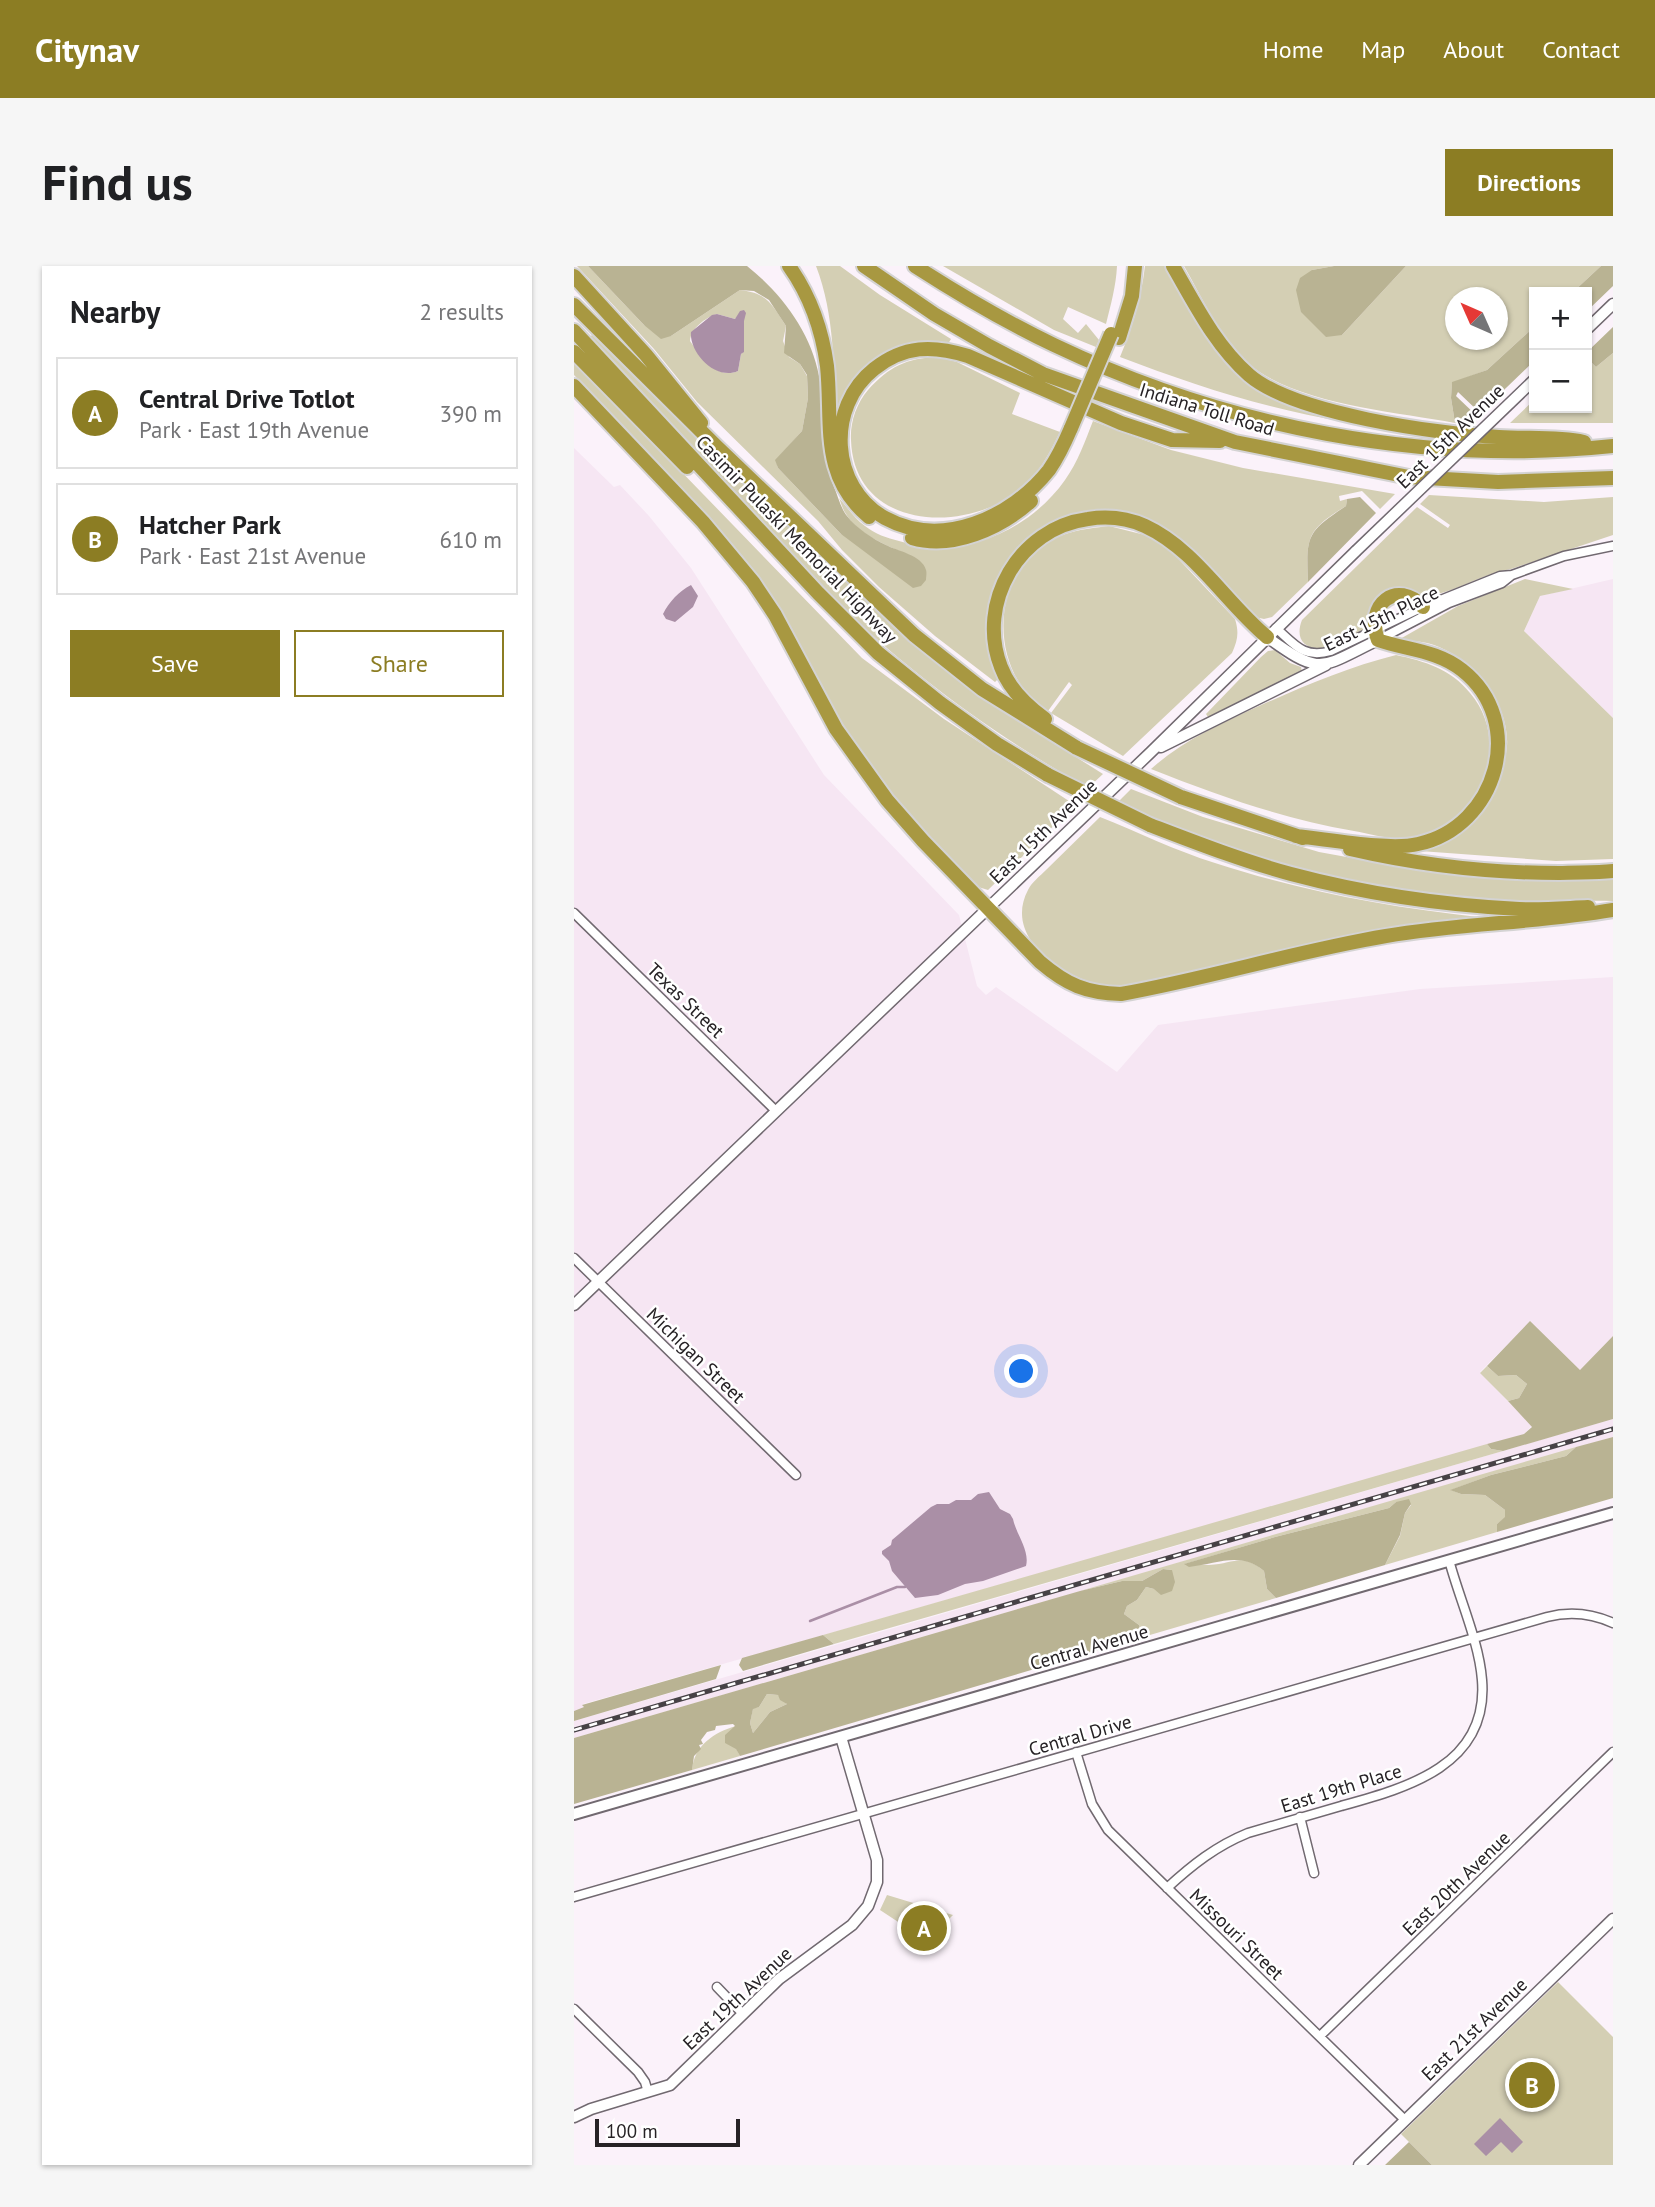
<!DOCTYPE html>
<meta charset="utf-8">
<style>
body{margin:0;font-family:"PT Sans",sans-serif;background:#f6f6f6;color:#202124}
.controls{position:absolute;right:21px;top:21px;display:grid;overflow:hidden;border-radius:0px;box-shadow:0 2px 5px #0004}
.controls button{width:63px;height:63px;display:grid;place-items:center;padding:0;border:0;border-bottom:2px solid #e0e0e0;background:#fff;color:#202124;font:35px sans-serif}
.compass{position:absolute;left:871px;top:21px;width:63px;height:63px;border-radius:50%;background:#fff;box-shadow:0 2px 5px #0004;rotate:315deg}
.scale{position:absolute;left:21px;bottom:18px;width:145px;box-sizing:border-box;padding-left:7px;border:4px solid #262225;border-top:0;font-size:19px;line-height:24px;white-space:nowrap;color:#262225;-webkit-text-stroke:5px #fff;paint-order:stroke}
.you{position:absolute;left:448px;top:1106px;width:24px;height:24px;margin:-18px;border:5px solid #fff;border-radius:50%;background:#1a73e8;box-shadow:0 0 0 10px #1a73e833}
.badge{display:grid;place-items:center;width:46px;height:46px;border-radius:50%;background:#8c7d23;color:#fff;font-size:23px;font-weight:700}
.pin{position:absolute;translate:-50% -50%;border:4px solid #fff;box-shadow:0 2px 7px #0006}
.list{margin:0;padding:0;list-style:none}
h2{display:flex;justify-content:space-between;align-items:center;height:91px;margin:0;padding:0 28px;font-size:30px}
h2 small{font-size:23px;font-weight:400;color:#757577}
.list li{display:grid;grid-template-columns:46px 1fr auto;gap:21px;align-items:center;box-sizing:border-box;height:112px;margin:0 14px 14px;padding:0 14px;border:2px solid #e0e0e0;border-radius:0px}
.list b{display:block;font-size:26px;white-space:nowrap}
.list p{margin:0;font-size:23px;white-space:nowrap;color:#757577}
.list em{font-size:23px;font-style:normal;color:#757577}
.actions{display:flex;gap:14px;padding:21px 28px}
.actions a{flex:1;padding:16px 0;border:2px solid #8c7d23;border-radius:0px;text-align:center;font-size:24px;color:#8c7d23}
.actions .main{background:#8c7d23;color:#fff}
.map{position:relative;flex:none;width:1039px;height:1899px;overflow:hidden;border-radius:0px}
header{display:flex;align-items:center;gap:42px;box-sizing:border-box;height:98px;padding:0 35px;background:#8c7d23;color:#fff}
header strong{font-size:33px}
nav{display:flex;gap:38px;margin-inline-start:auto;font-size:24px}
.intro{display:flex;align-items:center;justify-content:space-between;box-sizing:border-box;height:168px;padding:0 42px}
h1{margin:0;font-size:49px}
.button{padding:18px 32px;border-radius:0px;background:#8c7d23;color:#fff;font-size:24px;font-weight:700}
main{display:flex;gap:42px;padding:0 42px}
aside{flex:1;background:#fff;border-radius:0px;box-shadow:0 2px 5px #0004}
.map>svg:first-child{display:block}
.built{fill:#f6e6f3}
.green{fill:#d4cfb4;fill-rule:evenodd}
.forest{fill:#b9b393;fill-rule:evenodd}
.water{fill:#aa8fa6}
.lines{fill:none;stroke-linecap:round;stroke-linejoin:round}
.stream{stroke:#aa8fa6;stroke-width:2.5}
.minor-casing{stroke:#716970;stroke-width:11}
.tertiary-casing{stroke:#716970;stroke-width:13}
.secondary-casing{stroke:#716970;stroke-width:14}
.motorway-casing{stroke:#d4d3d3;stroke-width:18}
.minor{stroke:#fff;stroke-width:8}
.tertiary{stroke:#fff;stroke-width:10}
.secondary{stroke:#fff;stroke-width:10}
.motorway{stroke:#a89841;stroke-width:14}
.rail-casing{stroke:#474246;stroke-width:5}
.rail{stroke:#fff;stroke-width:2.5;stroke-dasharray:8;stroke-linecap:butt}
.tertiary-bridge-casing{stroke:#716970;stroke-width:13;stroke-linecap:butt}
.motorway-bridge-casing{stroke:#d4d3d3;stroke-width:18;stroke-linecap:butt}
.tertiary-bridge{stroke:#fff;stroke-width:10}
.motorway-bridge{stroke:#a89841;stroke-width:14}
.labels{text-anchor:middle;stroke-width:5;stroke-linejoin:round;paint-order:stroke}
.street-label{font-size:19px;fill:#262225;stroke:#fff}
</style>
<header>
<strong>Citynav</strong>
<nav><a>Home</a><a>Map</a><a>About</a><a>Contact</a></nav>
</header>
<div class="intro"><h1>Find us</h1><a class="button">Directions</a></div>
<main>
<aside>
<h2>Nearby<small>2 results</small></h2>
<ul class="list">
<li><span class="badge">A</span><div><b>Central Drive Totlot</b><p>Park · East 19th Avenue</p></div><em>390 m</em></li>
<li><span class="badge">B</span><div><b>Hatcher Park</b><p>Park · East 21st Avenue</p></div><em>610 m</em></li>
</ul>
<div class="actions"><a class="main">Save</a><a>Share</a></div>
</aside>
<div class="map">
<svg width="1039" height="1899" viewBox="0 0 1039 1899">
<rect width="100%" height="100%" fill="#fbf2fa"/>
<path class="built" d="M 0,182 L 40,221 L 46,219 L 75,250 L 117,302 L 250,509 L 385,649 L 403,720 L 412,729 L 422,721 L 543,806 L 584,759 L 846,723 L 1039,711 L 1039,1070 L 1006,1104 L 956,1056 L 906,1106 L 958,1160 L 950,1168 L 882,1188 L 9,1438 L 10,1441 L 0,1445 Z
M 1039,313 L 1039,452 L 950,365 L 966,330 Z
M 1039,1153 L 1039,1171 L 0,1472 L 0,1455 Z"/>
<path class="green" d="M 3,0 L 14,0 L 70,59 L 97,70 L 166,24 C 193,27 198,38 212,60 L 209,75 L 215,91 L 226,98 L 233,110 L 234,132 L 228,165 L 202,194 L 204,202 L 267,268 L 335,289 C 314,280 284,269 272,248 C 269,244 267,237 265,232 C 273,241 281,253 291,260 C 301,268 313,272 325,275 C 387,295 455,265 491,214 C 504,196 511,175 519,155 L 597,184 L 669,202 L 821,228 L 806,243 L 788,225 L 765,230 L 766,235 L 773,233 L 772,240 C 733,264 732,270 734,316 L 698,351 L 690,353 L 681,351 C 655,323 622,280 590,261 C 533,227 461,250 428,305 C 419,321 415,343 413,361 C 412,378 419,397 424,413 L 421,416 L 361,370 L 305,321 L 268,284 L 244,255 L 123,136 L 80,83 ZM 143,48 L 161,53 L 163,51 L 170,55 L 170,85 L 167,88 L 164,105 C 141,114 127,90 116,75 C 117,62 131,52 143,48 Z
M 242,0 L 266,0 L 306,29 L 377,73 L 374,78 C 307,66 292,105 264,155 L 261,155 C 260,104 261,49 242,0 Z
M 369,0 L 543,0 C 542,20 537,38 532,58 L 494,41 L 489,53 L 504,67 L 512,58 L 525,74 L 522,81 L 480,64 Z
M 571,0 L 591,0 L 622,54 L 660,102 L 771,153 L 771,156 C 693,143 619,119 546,91 C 559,60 567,33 571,0 Z
M 610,0 L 760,0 L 738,4 L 768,69 L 832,0 L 1027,0 L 999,26 L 960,26 L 960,61 L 913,104 L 878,117 L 877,132 L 881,157 C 822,146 734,139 684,105 C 650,81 630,35 610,0 ZM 881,32 L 923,32 L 923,74 L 881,74 Z
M 18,69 L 327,368 L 416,437 L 529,508 L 514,522 C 417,467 338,409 258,332 L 16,71 Z
M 1039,87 L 1039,157 L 936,157 L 960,134 L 960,142 L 1013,142 L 1013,92 L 1022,101 Z
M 364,91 L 383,96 L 446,127 L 438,148 L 486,166 C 476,187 465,207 447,223 C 391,269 280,264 277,174 C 276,157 282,138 294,124 C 315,101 332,92 364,91 Z
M 0,95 L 288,392 L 370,453 L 501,539 L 414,624 L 401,620 L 335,549 L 284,483 L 250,427 L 214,358 L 177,304 L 84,196 L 0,109 Z
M 855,229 L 970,236 L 1039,231 L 1039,269 L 937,303 C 910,307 887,323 860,329 C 846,332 832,320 813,327 C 798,332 795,349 794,363 C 781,369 767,378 753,381 C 732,386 720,374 728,354 L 843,241 L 874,262 L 876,259 L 846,238 Z
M 535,260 L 579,271 L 597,285 L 661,353 C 665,366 664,374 658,387 L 549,490 L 477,447 L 498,419 L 495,416 L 474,445 C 419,412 414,323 464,283 C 485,266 509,263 535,260 Z
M 951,313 L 999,323 L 966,330 L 950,365 L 1039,452 L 1039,593 L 982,595 L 846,585 C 856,581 867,579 876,574 C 897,562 912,542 921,522 C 926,509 932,494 933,480 C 936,435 896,388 853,377 C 844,375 835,375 826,373 L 884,340 Z
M 701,384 L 716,397 L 727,401 L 728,406 L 634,451 L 632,448 L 687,391 L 694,385 Z
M 822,389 C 850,395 877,403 896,427 C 942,481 901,564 833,572 C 816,574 797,568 780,565 C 707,552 645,530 577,503 C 608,475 646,458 685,440 C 730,420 774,401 822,389 Z
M 557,523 L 629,551 L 745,586 L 844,604 L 949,615 L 1039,613 L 1039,635 C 983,634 925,639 869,632 C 757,617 646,582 543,537 Z
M 526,551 C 564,566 602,585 641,597 C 727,625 814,641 904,651 L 804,663 L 741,676 L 562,719 C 555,720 547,721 540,721 C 497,717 427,675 454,624 C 457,617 466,610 472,604 C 490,586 508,569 526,551 Z
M 913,1100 L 924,1110 L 942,1109 L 953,1118 L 945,1132 L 934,1135 L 906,1107 Z
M 913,1178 L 917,1183 L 929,1185 L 260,1378 L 249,1369 Z
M 1002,1181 L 992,1190 L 917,1209 L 877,1224 L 887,1228 L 911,1229 L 931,1244 L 932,1251 L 923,1258 L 923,1266 L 811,1299 L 826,1270 L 831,1247 L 837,1239 L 822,1236 L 815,1242 L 701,1271 L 611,1298 C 619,1298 627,1299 635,1299 C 661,1298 667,1286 690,1305 L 693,1323 L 702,1332 L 569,1371 L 565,1359 L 550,1348 L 553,1340 L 563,1334 L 572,1321 L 580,1323 L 598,1304 L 589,1303 L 568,1315 L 548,1315 L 506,1325 Z
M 193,1428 L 204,1429 L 213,1438 L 196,1446 L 179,1467 L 176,1457 L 179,1442 L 185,1441 Z
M 162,1460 L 162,1482 L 166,1490 L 118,1504 C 120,1480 140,1466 162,1460 Z
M 313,1629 L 379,1649 L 353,1675 L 306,1644 Z
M 984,1716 L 1039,1771 L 1039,1899 L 858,1899 L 827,1868 Z"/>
<path class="forest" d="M 14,0 L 173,0 C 207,27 237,66 245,110 C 253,150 243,179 260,221 C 264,230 267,243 273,250 C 282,262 299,273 312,279 C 323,285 348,289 352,304 C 353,307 352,311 352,314 L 347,320 L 339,322 L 267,268 L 204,202 L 201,194 L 228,165 L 234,132 L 233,109 L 226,98 L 210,87 L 212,60 L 195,34 L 180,25 L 166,24 L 97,70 L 87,73 L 70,59 Z
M 760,0 L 832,0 L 768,69 L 752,71 L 727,46 L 722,24 L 726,12 L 738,4 Z
M 1027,0 L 1039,0 L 1039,20 L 1013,45 L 1013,26 L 999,26 Z
M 960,61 L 960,95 L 906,147 L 884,126 L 882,130 L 903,150 L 894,159 L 881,157 L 877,132 L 878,116 L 913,104 Z
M 1039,61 L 1039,87 L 1022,101 L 1013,92 L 1013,86 Z
M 786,231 L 802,247 L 734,316 C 732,269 733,266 772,240 L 773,233 Z
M 956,1055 L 1006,1104 L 1039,1070 L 1039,1153 L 929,1185 L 917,1183 L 913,1178 L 950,1168 L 958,1161 L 934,1135 L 945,1132 L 953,1118 L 942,1109 L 924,1110 L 913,1100 Z
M 1039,1171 L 1039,1232 L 923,1266 L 923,1258 L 931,1251 L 931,1244 L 911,1229 L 887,1228 L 876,1224 L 917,1209 L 992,1190 L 1002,1181 Z
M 835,1233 L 837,1238 L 831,1247 L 826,1269 L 811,1299 L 702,1332 L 693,1323 L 690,1305 C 666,1285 644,1298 615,1301 L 610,1298 L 701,1271 L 815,1242 L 822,1236 Z
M 589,1303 L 598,1304 L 601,1316 L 598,1325 L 587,1329 L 580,1323 L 572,1321 L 563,1334 L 553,1340 L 550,1348 L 565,1359 L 569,1371 L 166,1490 L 162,1483 L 151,1477 L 151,1469 L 161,1460 L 159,1458 L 142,1460 L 141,1464 L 133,1466 L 127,1474 L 129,1478 L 125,1479 L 127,1483 L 120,1490 L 118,1504 L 0,1538 L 0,1472 L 506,1325 L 548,1315 L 568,1315 ZM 193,1428 L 204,1429 L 206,1434 L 213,1438 L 196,1446 L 179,1467 L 176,1457 L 179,1443 L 185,1441 Z
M 249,1369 L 260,1378 L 169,1405 L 165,1399 L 168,1392 Z
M 147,1399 L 142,1413 L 0,1455 L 0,1445 L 10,1441 L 8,1439 Z
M 835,1876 L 858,1899 L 811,1899 Z"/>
<path class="water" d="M 170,44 L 172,47 L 170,55 L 170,86 L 167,88 L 164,105 C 142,115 115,87 117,66 L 138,49 L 143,48 L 161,53 L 166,45 Z
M 117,319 L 124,330 L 119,341 L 101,356 L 92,353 L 89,348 C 95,336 105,325 117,319 Z
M 415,1226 L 426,1243 L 436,1248 L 439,1253 C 442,1268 456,1284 452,1300 L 409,1315 L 391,1318 L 364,1329 L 341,1332 L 318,1305 L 315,1295 L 308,1288 L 308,1285 L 317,1279 L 318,1274 L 357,1241 L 363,1238 L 375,1238 L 382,1234 L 397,1234 L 404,1228 Z
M 926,1852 L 949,1876 L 938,1887 L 927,1876 L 912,1890 L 900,1878 Z"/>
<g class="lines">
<path class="stream" d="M 236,1355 L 323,1321 L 331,1321"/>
<g class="minor-casing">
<path id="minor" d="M 702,362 C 721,379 730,393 757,385 L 849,341 L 926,310 L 938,309 L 990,290 L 1039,280
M 804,374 L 875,337 L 928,317 L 938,309
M 0,647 L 201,844
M 0,992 L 222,1209
M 502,1486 L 518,1538 L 534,1564 L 831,1854
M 726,1551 L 740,1607
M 593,1622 C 618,1599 642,1580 674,1567 C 705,1558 736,1549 767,1540 C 832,1522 915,1500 908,1414 C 905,1375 885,1332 875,1294
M 0,1631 L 973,1351 C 996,1345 1017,1347 1039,1357
M 143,1721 L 169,1748
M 0,1743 L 64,1806 L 71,1816 L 74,1826
M 746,1770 L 1039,1486"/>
</g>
<g class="tertiary-casing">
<path id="tertiary" d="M 1013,63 L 1039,38
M 693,371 C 748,411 746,402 804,374
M 587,481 L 752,399
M 0,1039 L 577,486 L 782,285
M 0,1851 L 17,1843 L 96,1819 L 205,1713 L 278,1659 L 294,1640 L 303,1616 L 303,1594 L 267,1471
M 785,1899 L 1039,1653"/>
</g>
<g class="secondary-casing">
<path id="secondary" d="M 0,1548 L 1039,1247"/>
</g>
<g class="motorway-casing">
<path id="motorway" d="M 215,0 C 237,31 248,63 253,100 C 259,157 245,210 295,251
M 290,0 L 360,48 L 415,80 L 469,108 L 661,176 L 835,211 L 924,216 L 1039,212
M 341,0 C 386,29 432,56 480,79 C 652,161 849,200 1039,180
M 599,0 C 621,38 641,79 675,109 C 720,148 864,168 925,171 C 954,173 982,170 1010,176
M 0,10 L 72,89 L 127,157
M 0,39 L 143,181 L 340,369 L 408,423 L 503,482
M 0,65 L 244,327 L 304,387 L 366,437 L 423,478 L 474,509
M 545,72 L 558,30 L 561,0
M 0,86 L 113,201
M 0,120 L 129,256 L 179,316 L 201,349 L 262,463 L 313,534 L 349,575 L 466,696 C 493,719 512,727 547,728 C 636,712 723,685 812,670 C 887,657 964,657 1039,644
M 497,162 C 491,176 484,191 475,204 C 437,252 368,283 311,252 C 256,221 252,141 300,103 C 330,79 359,79 394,90 L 547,157 L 598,174 L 646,175
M 338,272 C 379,284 427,262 457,235
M 471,453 C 453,440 435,423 427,401 C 402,337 445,262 514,253 C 533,250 553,252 571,260 C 621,283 652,337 693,371
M 607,531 L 729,572
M 576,559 C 623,577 669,595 717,608 C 792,628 868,639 945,643 C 968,644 991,642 1014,641
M 722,570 C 753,573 816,585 844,578 C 923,561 954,456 888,404 C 863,384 832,384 804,374 C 791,338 823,313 849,341
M 776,583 C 845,599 915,607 985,607 C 1003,606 1021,607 1039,605"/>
</g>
<use href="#minor" class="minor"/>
<use href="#tertiary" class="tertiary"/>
<use href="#secondary" class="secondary"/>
<use href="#motorway" class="motorway"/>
<g class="rail-casing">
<path id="rail" d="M 0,1464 L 1039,1163"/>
</g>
<use href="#rail" class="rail"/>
<g class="tertiary-bridge-casing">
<path id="tertiary-bridge" d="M 782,285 L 960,114"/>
</g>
<g class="motorway-bridge-casing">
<path id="motorway-bridge" d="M 497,162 L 537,68
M 503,482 L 607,531
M 474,509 L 576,559"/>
</g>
<use href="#tertiary-bridge" class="tertiary-bridge"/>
<use href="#motorway-bridge" class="motorway-bridge"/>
</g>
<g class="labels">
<g class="street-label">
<text transform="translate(633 143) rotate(17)" y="7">Indiana Toll Road</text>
<text transform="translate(876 170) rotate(-44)" y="7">East 15th Avenue</text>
<text transform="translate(223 273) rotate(46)" y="7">Casimir Pulaski Memorial Highway</text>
<text transform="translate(807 352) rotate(-26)" y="7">East 15th Place</text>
<text transform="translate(469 565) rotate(-44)" y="7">East 15th Avenue</text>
<text transform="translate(112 734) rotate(44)" y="7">Texas Street</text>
<text transform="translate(122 1089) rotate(44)" y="7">Michigan Street</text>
<text transform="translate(515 1381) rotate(-16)" y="7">Central Avenue</text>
<text transform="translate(506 1469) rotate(-16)" y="7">Central Drive</text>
<text transform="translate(767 1522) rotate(-17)" y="7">East 19th Place</text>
<text transform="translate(882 1617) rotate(-44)" y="7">East 20th Avenue</text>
<text transform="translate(663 1668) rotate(44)" y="7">Missouri Street</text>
<text transform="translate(163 1732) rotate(-43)" y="7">East 19th Avenue</text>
<text transform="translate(900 1763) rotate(-44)" y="7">East 21st Avenue</text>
</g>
</g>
</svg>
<div class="controls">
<button>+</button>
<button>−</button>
</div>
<svg class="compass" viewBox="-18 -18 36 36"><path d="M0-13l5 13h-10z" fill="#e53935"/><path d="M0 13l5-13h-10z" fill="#757577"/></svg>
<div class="scale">100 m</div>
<div class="you"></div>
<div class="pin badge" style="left:350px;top:1662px">A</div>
<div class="pin badge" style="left:958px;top:1819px">B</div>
</div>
</main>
